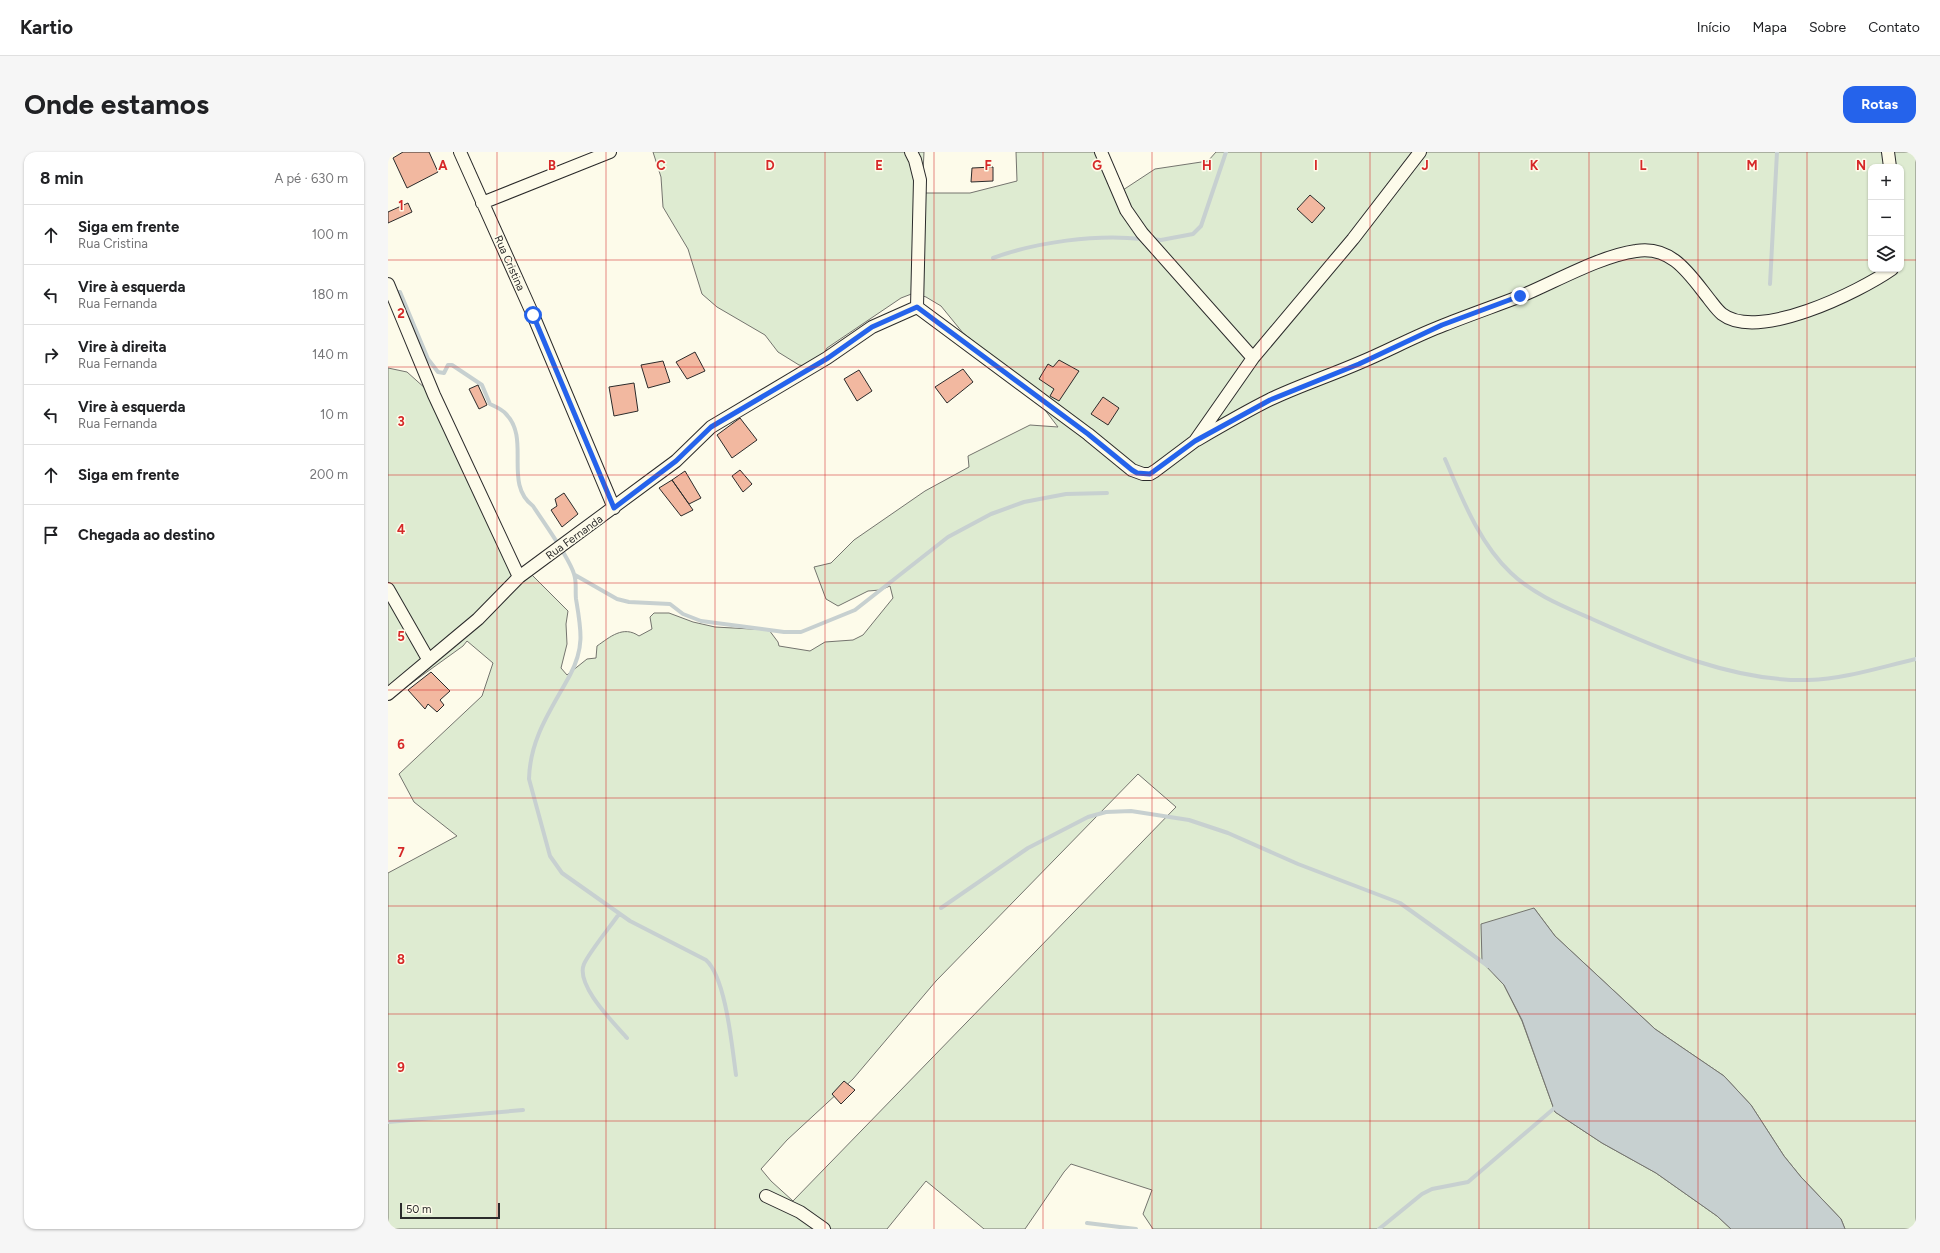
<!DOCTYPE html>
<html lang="pt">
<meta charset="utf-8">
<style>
body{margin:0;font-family:Figtree,sans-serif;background:#f6f6f6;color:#202124}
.controls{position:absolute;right:12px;top:12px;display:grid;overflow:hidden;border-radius:8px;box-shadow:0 1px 3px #0004}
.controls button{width:36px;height:36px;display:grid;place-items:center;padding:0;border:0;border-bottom:1px solid #e0e0e0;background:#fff;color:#202124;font:20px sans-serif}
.scale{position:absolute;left:12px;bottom:10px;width:100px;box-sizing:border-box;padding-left:4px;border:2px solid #2b2b2b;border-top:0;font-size:11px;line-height:14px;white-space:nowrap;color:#2b2b2b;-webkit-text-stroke:3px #fdfbea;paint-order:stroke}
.stop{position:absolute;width:12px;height:12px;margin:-9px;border:3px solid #2563eb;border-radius:50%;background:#fff}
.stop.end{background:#2563eb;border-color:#fff;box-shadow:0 1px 4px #0008}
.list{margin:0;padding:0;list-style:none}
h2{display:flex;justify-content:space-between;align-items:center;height:52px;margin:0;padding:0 16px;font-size:17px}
h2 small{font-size:13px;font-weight:400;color:#757577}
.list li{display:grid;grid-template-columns:26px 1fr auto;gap:12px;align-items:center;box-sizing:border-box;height:60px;padding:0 16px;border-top:1px solid #e0e0e0}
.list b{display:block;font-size:15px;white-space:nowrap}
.list p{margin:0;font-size:13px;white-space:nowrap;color:#757577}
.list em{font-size:13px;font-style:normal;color:#757577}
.icon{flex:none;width:22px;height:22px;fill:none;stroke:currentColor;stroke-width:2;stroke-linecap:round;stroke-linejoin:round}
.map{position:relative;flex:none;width:1528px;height:1077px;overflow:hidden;border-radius:12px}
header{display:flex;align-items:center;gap:24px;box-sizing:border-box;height:56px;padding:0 20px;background:#fff;border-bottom:1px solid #e0e0e0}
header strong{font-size:19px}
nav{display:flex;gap:22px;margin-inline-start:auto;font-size:14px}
.intro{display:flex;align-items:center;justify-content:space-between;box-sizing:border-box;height:96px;padding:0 24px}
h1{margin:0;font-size:28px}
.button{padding:10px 18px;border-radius:12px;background:#2563eb;color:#fff;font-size:14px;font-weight:700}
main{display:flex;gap:24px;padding:0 24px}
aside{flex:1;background:#fff;border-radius:12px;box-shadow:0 1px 3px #0004}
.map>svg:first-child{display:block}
.green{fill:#deebd1;stroke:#74746e;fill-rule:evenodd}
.water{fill:#c7d0d0;stroke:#74746e}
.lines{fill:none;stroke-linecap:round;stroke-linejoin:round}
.stream{stroke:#c7d0d0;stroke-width:4}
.building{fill:#f2b8a0;stroke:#2b2b2b}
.minor-casing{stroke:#2b2b2b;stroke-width:14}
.minor{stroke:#fdfbea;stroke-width:12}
.route{stroke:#2563eb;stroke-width:5}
.grid{fill:none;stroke:#d62828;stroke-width:1;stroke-opacity:0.55}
.labels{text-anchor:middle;stroke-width:3;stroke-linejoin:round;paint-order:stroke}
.street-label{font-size:11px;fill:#2b2b2b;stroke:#fdfbea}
.grid-label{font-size:13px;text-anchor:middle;font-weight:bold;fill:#d62828;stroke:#fdfbea;stroke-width:3;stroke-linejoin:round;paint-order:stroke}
</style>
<header>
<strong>Kartio</strong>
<nav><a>Início</a><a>Mapa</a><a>Sobre</a><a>Contato</a></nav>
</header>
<div class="intro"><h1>Onde estamos</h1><a class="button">Rotas</a></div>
<main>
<aside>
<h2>8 min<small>A pé · 630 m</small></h2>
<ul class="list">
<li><svg class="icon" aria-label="ahead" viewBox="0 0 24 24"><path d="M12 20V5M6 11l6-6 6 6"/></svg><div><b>Siga em frente</b><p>Rua Cristina</p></div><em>100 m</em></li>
<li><svg class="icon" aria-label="left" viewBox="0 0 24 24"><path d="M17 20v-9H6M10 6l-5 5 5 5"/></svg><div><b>Vire à esquerda</b><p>Rua Fernanda</p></div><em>180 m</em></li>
<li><svg class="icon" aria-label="right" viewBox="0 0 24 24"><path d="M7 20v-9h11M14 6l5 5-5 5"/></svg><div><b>Vire à direita</b><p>Rua Fernanda</p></div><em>140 m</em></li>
<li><svg class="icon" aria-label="left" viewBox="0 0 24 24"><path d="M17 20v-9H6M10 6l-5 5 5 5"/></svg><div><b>Vire à esquerda</b><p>Rua Fernanda</p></div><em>10 m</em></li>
<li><svg class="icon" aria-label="ahead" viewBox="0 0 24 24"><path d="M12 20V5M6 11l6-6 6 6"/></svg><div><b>Siga em frente</b></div><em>200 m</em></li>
<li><svg class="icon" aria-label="arrive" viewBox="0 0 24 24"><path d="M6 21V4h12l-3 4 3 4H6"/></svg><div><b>Chegada ao destino</b></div></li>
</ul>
</aside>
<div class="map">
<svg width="1528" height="1077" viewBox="0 0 1528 1077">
<rect width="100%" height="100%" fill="#fdfbea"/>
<path class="green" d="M 265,0 L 536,0 L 534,41 L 582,41 L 629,29 L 628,0 L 714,0 L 724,41 L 735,38 L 767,17 L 820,9 L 828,0 L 1528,0 L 1528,1077 L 1457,1077 L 1453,1067 L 1413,1025 L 1396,1004 L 1363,953 L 1336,924 L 1267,877 L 1167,784 L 1146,756 L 1106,822 L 1116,833 L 1134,869 L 1167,960 L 1214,991 L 1268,1021 L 1329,1064 L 1343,1077 L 765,1077 L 755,1062 L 764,1038 L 683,1012 L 676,1020 L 637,1077 L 596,1077 L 538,1029 L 499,1077 L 0,1077 L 0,721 L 69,684 L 26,650 L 11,622 L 94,544 L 105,511 L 79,489 L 75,494 L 0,548 L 0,216 L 19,220 L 38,237 L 128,432 L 144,423 L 180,459 L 178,472 L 179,492 L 173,516 L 179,523 L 199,507 L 208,506 L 209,494 C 222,485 235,473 251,484 L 264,477 L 262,465 L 266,461 L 281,461 L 305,470 L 327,475 L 381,478 L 390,490 L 391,494 L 422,499 L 437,490 L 465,488 L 475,483 L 505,446 L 502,434 L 492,438 L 480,439 L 450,454 L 438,447 L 426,415 L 443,411 L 466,388 L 537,339 L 581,315 L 580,304 L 642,273 L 670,275 L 650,249 L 594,196 L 575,181 L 553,154 L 538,145 L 526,141 L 513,146 L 439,196 L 430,211 L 422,215 L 411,213 L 390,200 L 377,183 L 329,155 L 314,142 L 300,97 L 275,55 L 273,25 ZM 1483,15 L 1513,15 L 1513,117 L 1483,117 ZM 750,622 L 788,655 L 405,1049 L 383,1029 L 373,1017 L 399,988 L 465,927 L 548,829 Z"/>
<path class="water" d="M 1146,756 L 1167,784 L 1267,877 L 1336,924 L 1363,953 L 1396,1004 L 1413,1025 L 1453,1067 L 1457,1077 L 1343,1077 L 1329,1064 L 1268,1021 L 1214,991 L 1167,960 L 1134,868 L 1116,833 L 1094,810 L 1093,772 Z"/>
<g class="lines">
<path class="stream" d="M 763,87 L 773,88 L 805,82 L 813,74 L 838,0
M 605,106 C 649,90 707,82 754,87
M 1382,132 L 1389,0
M 6,140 L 12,140 L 40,207 L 50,220 L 56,221 L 60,213 L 64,213 L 94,233 L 102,252 C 108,255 114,257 118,262 C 143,287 115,332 145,354 C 156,371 181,405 186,422 C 189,430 187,439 188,447 C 193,477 197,495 182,523 C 163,558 142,586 141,627 L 162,704 L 174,721 L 242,769 L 318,808 C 338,826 344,895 348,923
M 1057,307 C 1074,346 1091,391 1123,421 C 1146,443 1177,455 1204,467 C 1271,497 1346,530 1421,528 C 1457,527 1493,515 1528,507
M 187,423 L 229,447 L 241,450 L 282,452 L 295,462 L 313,469 L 396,480 L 413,480 L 467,458 L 560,385 L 603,362 L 636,350 L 678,342 L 719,341
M 553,756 L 640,696 L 700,665 L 718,660 L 743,659 L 801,668 L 840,681 L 910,712 L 1012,751 L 1100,814
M 231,762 C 222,775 202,799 196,812 C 187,833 226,871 239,886
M 0,970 L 135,958
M 699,1071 L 748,1077
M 991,1077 L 1034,1042 L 1044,1037 L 1080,1030 L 1170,953"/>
</g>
<path class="building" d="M 15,0 L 41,0 L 50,20 L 19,36 L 5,6 Z
M 605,15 L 605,29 L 583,30 L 584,16 Z
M 922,43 L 937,56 L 924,71 L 909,57 Z
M 20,51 L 24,60 L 0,71 L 0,60 Z
M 307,200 L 317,219 L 299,227 L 288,210 Z
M 671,208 L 691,219 L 671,249 L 662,244 L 666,237 L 651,227 L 660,212 L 665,215 Z
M 275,209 L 282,230 L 260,236 L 253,213 Z
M 575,217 L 585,230 L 559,251 L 547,235 Z
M 471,218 L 484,239 L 469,249 L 456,227 Z
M 246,231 L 250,259 L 226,264 L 221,235 Z
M 90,233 L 99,253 L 91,257 L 81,237 Z
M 715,245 L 731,256 L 720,273 L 703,262 Z
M 352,266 L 369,288 L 344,306 L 329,283 Z
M 352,318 L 364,332 L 355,340 L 344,324 Z
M 297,319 L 313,346 L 301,352 L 284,328 Z
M 284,328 L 305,358 L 293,364 L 271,336 Z
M 176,341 L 190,362 L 174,375 L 163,358 L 169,354 L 167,347 Z
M 43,520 L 62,539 L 52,548 L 56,553 L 49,560 L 40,552 L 37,557 L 20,538 Z
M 456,929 L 467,938 L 453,952 L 444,942 Z"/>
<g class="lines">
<g class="minor-casing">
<path id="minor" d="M 72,0 L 145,163 L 226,356
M 523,0 L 527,8 L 532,28 L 529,155
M 713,0 L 738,58 L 754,81 L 865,206
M 1500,0 L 1502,15
M 94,51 L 222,0
M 0,132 L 46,243 L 131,425
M 809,288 C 833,274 857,260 881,248 C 910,234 941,224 971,211 C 1000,199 1027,184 1056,173 C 1081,163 1107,154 1133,144 C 1167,130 1212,104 1248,99 C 1284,93 1302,123 1321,147 C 1325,152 1329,158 1334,162 C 1370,190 1471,140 1504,117
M 0,437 L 40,507
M 0,542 L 90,467 L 131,425 L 288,309 L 323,275 L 439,206 L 484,175 L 529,155 L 700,282 L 744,318 L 755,322 L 762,322 L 767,319 L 807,289 L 865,206 L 965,87 L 1032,0
M 378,1044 L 412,1060 L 436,1077"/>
</g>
<use href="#minor" class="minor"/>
</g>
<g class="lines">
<path class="route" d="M 145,163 L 226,356 L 288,309 L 323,275 L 440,206 L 484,175 L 529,155 L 700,282 L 744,318 L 749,321 L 762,322 L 807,289 L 882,248 L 971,212 L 1054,173 L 1132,144"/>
</g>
<path class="grid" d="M 109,0 L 109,1077M 218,0 L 218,1077M 327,0 L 327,1077M 437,0 L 437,1077M 546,0 L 546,1077M 655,0 L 655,1077M 764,0 L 764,1077M 873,0 L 873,1077M 982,0 L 982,1077M 1091,0 L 1091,1077M 1201,0 L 1201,1077M 1310,0 L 1310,1077M 1419,0 L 1419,1077M 0,108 L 1483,108M 1513,108 L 1528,108M 0,215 L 1528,215M 0,323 L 1528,323M 0,431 L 1528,431M 0,538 L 1528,538M 0,646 L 1528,646M 0,754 L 1528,754M 0,862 L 1528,862M 0,969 L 1528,969"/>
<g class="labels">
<g class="street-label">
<text transform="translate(122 111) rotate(66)" y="4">Rua Cristina</text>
<text transform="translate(186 385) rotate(-36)" y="4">Rua Fernanda</text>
</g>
</g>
<g class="grid-label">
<text x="55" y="18">A</text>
<text x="164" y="18">B</text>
<text x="273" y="18">C</text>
<text x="382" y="18">D</text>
<text x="491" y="18">E</text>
<text x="600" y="18">F</text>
<text x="709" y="18">G</text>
<text x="819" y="18">H</text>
<text x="928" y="18">I</text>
<text x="1037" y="18">J</text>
<text x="1146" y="18">K</text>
<text x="1255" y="18">L</text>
<text x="1364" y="18">M</text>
<text x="1473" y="18">N</text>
<text x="13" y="58">1</text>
<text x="13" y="166">2</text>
<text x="13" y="274">3</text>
<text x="13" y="382">4</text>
<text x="13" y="489">5</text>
<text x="13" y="597">6</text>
<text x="13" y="705">7</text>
<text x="13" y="812">8</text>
<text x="13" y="920">9</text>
</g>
</svg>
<div class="controls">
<button>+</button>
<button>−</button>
<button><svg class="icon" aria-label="layers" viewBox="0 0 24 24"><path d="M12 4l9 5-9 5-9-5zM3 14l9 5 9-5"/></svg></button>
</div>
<div class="scale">50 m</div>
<div class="stop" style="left:145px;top:163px"></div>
<div class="stop end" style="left:1132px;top:144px"></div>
</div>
</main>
